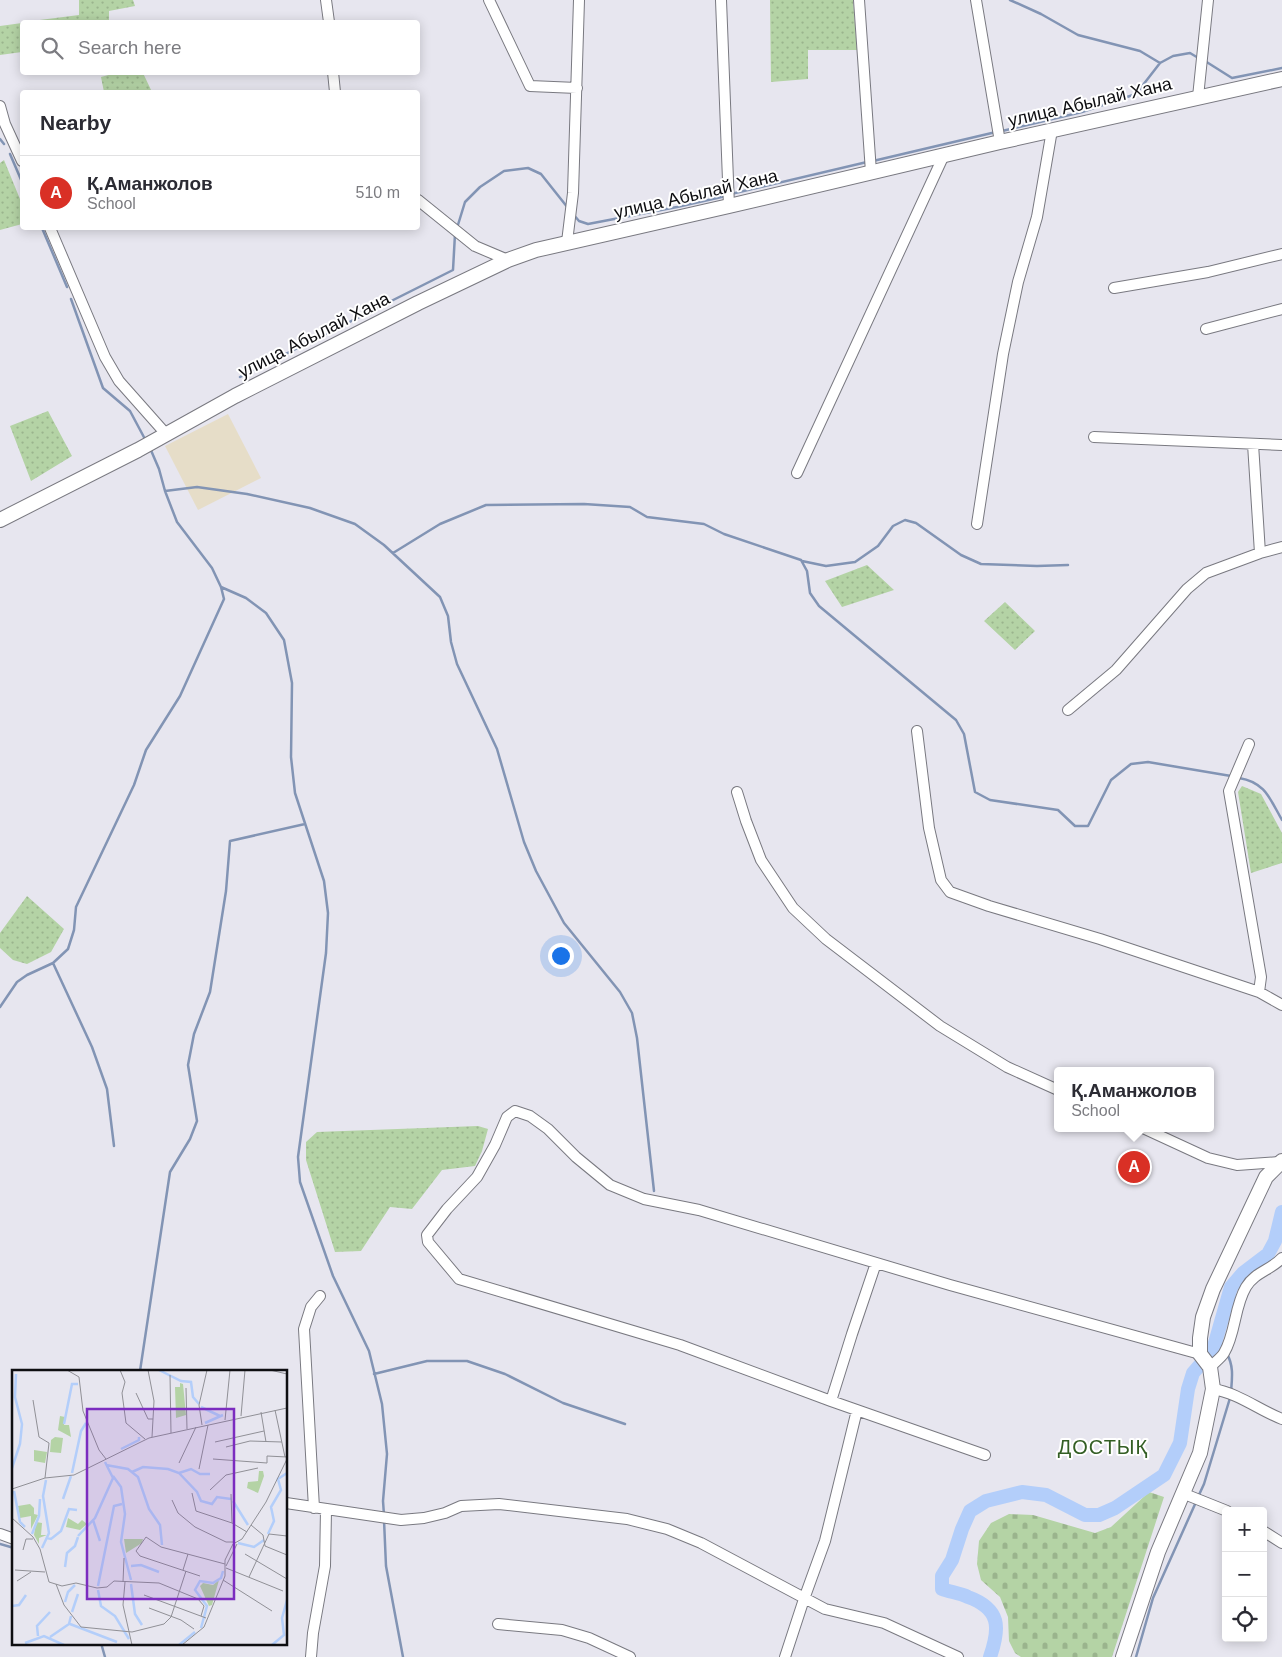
<!DOCTYPE html>
<meta charset="utf-8">
<style>
body{margin:0;font-family:Arial,sans-serif;background:#f7f7f7;color:#2b2b33}
.controls{position:absolute;right:15px;bottom:15px;display:grid;overflow:hidden;border-radius:5px;box-shadow:0 2px 12px #0003}
.controls button{width:45px;height:45px;display:grid;place-items:center;padding:0;border:0;border-bottom:1px solid #e1e1e2;background:#fff;color:#2b2b33;font:25px sans-serif}
.you{position:absolute;left:560px;top:955px;width:18px;height:18px;margin:-12px;border:4px solid #fff;border-radius:50%;background:#1a73e8;box-shadow:0 0 0 8px #1a73e833}
.badge{display:grid;place-items:center;width:32px;height:32px;border-radius:50%;background:#d93025;color:#fff;font-size:16px;font-weight:700}
.pin{position:absolute;translate:-50% -50%;border:2px solid #fff;box-shadow:0 1px 5px #0006}
.popup{position:absolute;left:1054px;top:1067px;width:160px;height:65px;box-sizing:border-box;display:grid;place-content:center;border-radius:5px;background:#fff;filter:drop-shadow(0 1px 4px #0005);font-size:16px;white-space:nowrap;color:#7c7c81}
.popup b{font-size:19px;color:#2b2b33}
.popup::after{content:'';position:absolute;left:50%;top:100%;margin-left:-10px;border:10px solid transparent;border-top-color:#fff}
.list{margin:0;padding:0;list-style:none}
h2{display:flex;justify-content:space-between;align-items:center;height:65px;margin:0;padding:0 20px;font-size:21px}
h2 small{font-size:16px;font-weight:400;color:#7c7c81}
.list li{display:grid;grid-template-columns:32px 1fr auto;gap:15px;align-items:center;box-sizing:border-box;height:75px;padding:0 20px;border-top:1px solid #e1e1e2}
.list b{display:block;font-size:19px;white-space:nowrap}
.list p{margin:0;font-size:16px;white-space:nowrap;color:#7c7c81}
.list em{font-size:16px;font-style:normal;color:#7c7c81}
.icon{flex:none;width:28px;height:28px;fill:none;stroke:currentColor;stroke-width:2;stroke-linecap:round;stroke-linejoin:round}
.map{position:relative;flex:none;width:1282px;height:1657px;overflow:hidden}
.search{position:absolute;background:#fff;box-shadow:0 2px 12px #0003;left:20px;top:20px;width:400px;height:55px;display:flex;align-items:center;gap:12px;box-sizing:border-box;padding:0 18px;border-radius:5px;color:#7c7c81;font-size:19px}
.panel{position:absolute;background:#fff;box-shadow:0 2px 12px #0003;left:20px;top:90px;width:400px;height:140px;border-radius:5px}
.map>svg:first-child{display:block}
.industrial{fill:#e6ddc8}
.cemetery{fill:url(#cemetery-stones)}
.garden{fill:url(#garden-dots)}
.lines{fill:none;stroke-linecap:round;stroke-linejoin:round}
.stream{stroke:#8294b4;stroke-width:2.5}
.river{stroke:#b3cefa;stroke-width:14}
.street-casing{stroke:#797980;stroke-width:12}
.secondary-casing{stroke:#797980;stroke-width:16}
.street{stroke:#fff;stroke-width:10}
.secondary{stroke:#fff;stroke-width:14}
.labels{text-anchor:middle;stroke-width:4;stroke-linejoin:round;paint-order:stroke}
.street-label{font-size:18px;fill:#0e0e11;stroke:#fff}
.quarter-label{font-size:20px;letter-spacing:1px;fill:#335e24;stroke:#fff}
.inset-river{fill:none;stroke:#b3cefa;stroke-width:2.5}
.inset-road{fill:none;stroke:#909096;stroke-width:1}
.view{fill:#7b2cbf;fill-opacity:0.15;stroke:#7b2cbf;stroke-width:2.5}
.inset-edge{fill:none;stroke:#0e0e11;stroke-width:2.5}
</style>
<div class="map">
<svg width="1282" height="1657" viewBox="0 0 1282 1657">
<defs>
<pattern id="cemetery-stones" width="16" height="16" patternUnits="userSpaceOnUse" patternTransform="scale(1.25)"><rect width="16" height="16" fill="#b4d3a5"/><path d="M2 7V4a2 2 0 0 1 4 0v3zM10 15v-3a2 2 0 0 1 4 0v3z" fill="#9ab48d"/></pattern>
<pattern id="garden-dots" width="8" height="8" patternUnits="userSpaceOnUse" patternTransform="scale(1.25)"><rect width="8" height="8" fill="#b4d3a5"/><path d="M2 2h.1M6 6h.1" fill="none" stroke="#9ab48d" stroke-width="1.8" stroke-linecap="round"/></pattern>
</defs>
<rect width="100%" height="100%" fill="#e7e6ef"/>
<path class="industrial" d="M 228,414 L 261,478 L 198,510 L 165,446 Z"/>
<path class="cemetery" d="M 1149,1492 L 1164,1497 L 1112,1657 L 1021,1657 L 1015,1653 L 1009,1641 L 1008,1617 L 1000,1597 L 981,1580 L 977,1564 L 979,1541 L 991,1523 L 1009,1514 L 1033,1515 L 1095,1533 L 1111,1527 Z"/>
<path class="garden" d="M 79,0 L 133,0 L 135,6 L 109,11 L 109,22 L 24,22 L 79,15 Z
M 770,0 L 853,0 L 857,50 L 808,50 L 808,79 L 771,82 Z
M 22,23 L 22,52 L 0,55 L 0,26 Z
M 116,73 L 143,73 L 152,92 L 104,92 L 101,77 Z
M 4,160 L 22,204 L 22,224 L 0,230 L 0,163 Z
M 48,411 L 72,456 L 31,481 L 10,426 Z
M 867,565 L 894,590 L 842,607 L 825,581 Z
M 1005,602 L 1035,631 L 1015,650 L 984,621 Z
M 1242,786 L 1261,794 L 1282,833 L 1282,863 L 1251,873 L 1238,792 Z
M 27,896 L 64,929 L 51,952 L 27,964 L 13,960 L 0,948 L 0,933 Z
M 478,1126 L 488,1129 L 482,1151 L 475,1166 L 442,1170 L 412,1209 L 390,1207 L 361,1251 L 335,1252 L 306,1160 L 306,1142 L 317,1132 Z"/>
<g class="lines">
<path class="stream" d="M 1010,0 L 1041,14 L 1078,35 L 1140,51 L 1160,63
M 1205,61 L 1232,78 L 1282,68
M 1002,131 L 1082,112 L 1136,94 L 1160,63 L 1173,56 L 1190,53 L 1200,59
M 0,139 L 4,144
M 10,154 L 22,182
M 873,161 L 996,132
M 731,194 L 867,162
M 573,214 L 579,221 L 588,224 L 677,207 L 726,196
M 42,228 L 67,287
M 457,228 L 465,202 L 480,187 L 504,171 L 528,168 L 541,174 L 568,208
M 71,299 L 103,388 L 130,411 L 146,441
M 240,377 L 453,270 L 455,234
M 165,491 L 197,487 L 247,494 L 310,508 L 355,524 L 384,545 L 440,597 L 448,616 L 451,642 L 457,664 L 497,749 L 524,842 L 536,871 L 564,923 L 620,992 L 632,1013 L 637,1038 L 654,1191
M 393,553 L 440,524 L 486,505 L 584,504 L 630,507 L 647,517 L 704,524 L 724,534 L 801,560 L 807,571 L 810,593 L 819,606 L 956,720 L 964,734 L 975,792 L 990,800 L 1058,810 L 1075,826 L 1088,826 L 1111,780 L 1131,764 L 1148,762 L 1231,776
M 802,561 L 826,566 L 855,562 L 878,546 L 893,526 L 905,520 L 916,523 L 961,555 L 981,564 L 1037,566 L 1068,565
M 221,587 L 246,598 L 266,613 L 284,640 L 292,683 L 291,757 L 295,793 L 324,881 L 328,913 L 326,953 L 298,1157 L 300,1182 L 333,1276 L 369,1351 L 382,1404 L 387,1454 L 383,1501 L 384,1515
M 1239,778 C 1265,782 1270,799 1282,820
M 53,963 L 92,1047 L 107,1089 L 114,1146
M 0,1007 L 17,982 L 27,975 L 53,963 L 68,949 L 74,930 L 76,907 L 134,785 L 146,750 L 180,696 L 224,599 L 221,587 L 212,568 L 177,522 L 165,491 L 159,469 L 150,448
M 1217,1335 L 1223,1347
M 1227,1354 C 1234,1366 1232,1379 1231,1392
M 140,1371 L 170,1172 L 190,1139 L 197,1121 L 188,1065 L 194,1034 L 210,992 L 226,891 L 230,841 L 305,824
M 374,1374 L 427,1361 L 467,1361 L 505,1374 L 563,1403 L 625,1424
M 1198,1497 L 1204,1484 L 1230,1398
M 384,1520 L 386,1566 L 403,1657
M 0,1544 L 14,1548
M 101,1643 L 105,1657
M 1136,1657 L 1153,1598 L 1196,1502"/>
<path class="river" d="M 990,1657 C 1000,1628 1001,1609 968,1597 C 960,1593 950,1592 942,1589 L 942,1576 L 952,1560 L 962,1529 L 970,1511 L 986,1501 L 1022,1492 L 1046,1495 L 1085,1515 L 1099,1515 L 1115,1508 L 1164,1475 L 1180,1443 L 1188,1389 L 1193,1373 L 1213,1350 L 1231,1287 L 1243,1273 L 1268,1254 L 1275,1241 L 1282,1212"/>
<g class="street-casing">
<path id="street" d="M 326,0 L 329,22
M 489,0 L 530,86 L 577,88
M 721,0 L 729,206
M 859,0 L 871,172
M 976,0 L 1000,142
M 333,72 L 335,92
M 1198,97 L 1208,0
M 0,106 L 5,124 L 22,161
M 418,200 L 475,246 L 508,260
M 50,228 L 105,357 L 119,381 L 166,434
M 567,242 L 573,193 L 579,0
M 1114,288 L 1208,272 L 1282,254
M 1206,329 L 1282,309
M 1094,437 L 1282,445
M 1253,444 L 1260,553
M 797,473 L 944,155
M 977,524 L 1003,354 L 1018,282 L 1037,217 L 1052,130
M 1068,710 L 1116,670 L 1187,589 L 1206,573 L 1260,553 L 1282,547
M 917,731 L 929,828 L 941,880 L 950,892 L 989,906 L 1100,939 L 1259,992 L 1282,1005
M 1249,744 L 1229,791 L 1261,977 L 1259,992
M 737,792 L 746,821 L 761,860 L 793,908 L 826,939 L 940,1026 L 1007,1067 L 1058,1090
M 1143,1128 L 1208,1158 L 1237,1165 L 1279,1162
M 1210,1367 C 1215,1362 1221,1358 1224,1353 C 1236,1333 1234,1307 1246,1287 C 1255,1272 1271,1270 1282,1258
M 1213,1389 C 1238,1393 1259,1410 1282,1419
M 831,1401 L 852,1334 L 876,1263
M 985,1455 L 831,1401 L 680,1345 L 459,1279 L 428,1242 L 427,1235 L 447,1209 L 477,1177 L 495,1145 L 507,1117 L 515,1111 L 530,1116 L 548,1129 L 576,1157 L 610,1185 L 644,1199 L 699,1210 L 950,1285 L 1200,1354
M 1182,1493 L 1227,1511
M 286,1503 L 401,1520 L 424,1518 L 445,1513 L 461,1506 L 499,1504 L 627,1519 L 667,1529 L 701,1543 L 825,1609 L 884,1623 L 958,1657
M 314,1508 L 304,1329 L 311,1307 L 320,1296
M 1263,1531 L 1282,1543
M 0,1534 L 14,1539
M 498,1624 L 562,1630 L 589,1638 L 630,1657
M 311,1657 L 313,1633 L 325,1566 L 326,1510
M 785,1657 L 804,1599 L 825,1541 L 857,1410"/>
</g>
<g class="secondary-casing">
<path id="secondary" d="M 0,520 L 138,450 L 235,396 L 418,303 L 508,260 L 536,250 L 729,206 L 1000,142 L 1282,79
M 1123,1657 L 1158,1552 L 1200,1453 L 1213,1389 L 1210,1367 L 1200,1354 L 1200,1338 L 1203,1317 L 1213,1289 L 1266,1177 L 1282,1161"/>
</g>
<use href="#street" class="street"/>
<use href="#secondary" class="secondary"/>
</g>
<g class="labels">
<g class="street-label">
<text transform="translate(1090 102) rotate(-13)" y="6">улица Абылай Хана</text>
<text transform="translate(696 194) rotate(-13)" y="6">улица Абылай Хана</text>
<text transform="translate(314 335) rotate(-27)" y="6">улица Абылай Хана</text>
</g>
<g class="quarter-label">
<text x="1103" y="1454">ДОСТЫҚ</text>
</g>
</g>
<g transform="translate(12 1370)">
<rect width="275" height="275" fill="#e7e6ef"/>
<path d="M 207,210 L 200,235 L 197,236 L 188,216 L 191,213 L 201,215 Z" fill="#b4d3a5"/>
<path d="M 168,13 L 171,14 L 174,45 L 164,48 L 163,17 L 168,17 ZM 48,46 L 53,47 L 52,55 L 57,55 L 59,67 L 46,60 ZM 43,67 L 51,68 L 49,83 L 38,82 L 39,70 ZM 22,80 L 35,82 L 33,93 L 22,91 ZM 247,101 L 251,101 L 252,106 L 246,123 L 235,118 L 236,112 L 246,111 ZM 18,134 L 22,138 L 22,144 L 26,145 L 19,159 L 19,146 L 8,148 L 6,136 ZM 56,148 L 66,154 L 70,150 L 75,154 L 68,160 L 54,157 ZM 24,152 L 30,153 L 29,165 L 35,165 L 27,168 L 27,174 L 22,165 ZM 131,169 L 130,173 L 114,183 L 112,169 Z" fill="#b4d3a5"/>
<path class="inset-river" d="M 147,0 L 169,11 L 179,12 L 181,27 L 187,34M 189,37 L 208,46M 193,53 L 211,45M 52,54 L 60,14 L 66,14M 109,79 L 127,70 L 127,67M 94,95 L 116,99 L 126,107 L 137,139 L 148,155 L 150,175M 0,98 L 8,74 L 10,54 L 3,27 L 4,4M 120,102 L 131,97 L 156,99 L 167,103 L 185,122 L 189,131 L 200,134 L 205,127 L 219,129M 60,103 L 69,61 L 74,53M 167,103 L 179,99 L 188,104 L 198,104M 101,106 L 109,117 L 113,144 L 109,172 L 119,210M 2,121 L 8,152 L 13,157M 51,129 L 59,106M 221,131 L 236,155M 81,150 L 88,171M 20,164 L 27,146 L 28,129M 256,164 L 262,151 L 259,137 L 269,120 L 266,109 L 275,103M 66,166 L 83,148 L 101,108 L 93,92M 35,168 L 39,169 L 49,161 L 57,139 L 65,140M 226,173 L 242,177 L 252,170M 30,178 L 37,163 L 31,126 L 34,110M 119,196 L 129,195 L 147,202M 53,197 L 55,183 L 63,176 L 66,167M 119,214 L 123,244 L 130,255M 86,216 L 102,136 L 110,134M 86,220 L 89,236 L 103,246 L 117,269M 53,232 L 56,222 L 63,215M 0,236 L 7,235 L 14,225M 60,242 L 66,224M 58,254 L 105,272M 189,258 L 195,236 L 183,220 L 188,211 L 201,213 L 209,208 L 211,201M 26,266 L 25,256 L 38,242M 38,267 L 57,254 L 59,246M 13,273 L 32,266 L 52,275M 167,275 L 183,262M 260,275 L 272,265 L 270,248 L 275,230"/>
<path class="inset-road" d="M 55,0 L 67,7 L 71,41 L 87,80 L 94,89M 108,0 L 113,12 L 110,23 L 114,53 L 133,69M 136,0 L 142,31 L 140,67M 258,0 L 275,4M 158,5 L 159,63M 174,18 L 175,59M 124,23 L 136,49 L 141,49M 21,30 L 27,67 L 37,73 L 33,108M 263,40 L 273,87M 249,42 L 254,72M 229,46 L 233,0M 213,50 L 218,0M 190,55 L 187,35 L 195,0M 203,72 L 252,61M 214,77 L 238,71 L 270,72M 201,89 L 255,93 L 255,86 L 275,87M 167,93 L 184,57M 187,99 L 196,55M 0,119 L 33,108 L 62,105 L 137,68 L 275,38M 198,120 L 214,105 L 246,98M 180,123 L 184,141 L 220,153 L 235,162M 219,124 L 220,153M 160,130 L 166,143 L 183,157 L 214,172 L 222,172M 0,148 L 21,167 L 28,179 L 37,212 L 50,216 L 64,213 L 85,218 L 95,217 L 102,211 L 147,213 L 186,229 L 192,236 L 189,246M 239,155 L 251,165 L 253,176 L 275,185M 11,180 L 14,169 L 21,169M 233,184 L 275,209M 214,196 L 225,174M 214,198 L 271,221M 3,200 L 33,202M 171,200 L 176,184M 188,206 L 128,186 L 124,181 L 134,167 L 149,177 L 213,194M 237,207 L 257,164 L 275,166M 211,210 L 260,241M 5,211 L 19,202M 111,212 L 112,188M 113,212 L 111,235 L 120,275M 44,214 L 52,235 L 69,257 L 120,262 L 152,254 L 159,247 L 174,201M 132,225 L 194,248M 137,238 L 169,250 L 182,259M 170,275 L 192,257 L 213,206 L 213,190 L 221,174 L 230,169 L 254,132 L 275,89"/>
<path class="view" d="M 75,39 L 222,39 L 222,229 L 75,229 Z"/>
<rect width="275" height="275" class="inset-edge"/>
</g>
</svg>
<div class="controls">
<button>+</button>
<button>−</button>
<button><svg class="icon" aria-label="locate" viewBox="0 0 24 24"><circle cx="12" cy="12" r="6"/><path d="M12 2v4M12 18v4M2 12h4M18 12h4"/></svg></button>
</div>
<div class="you"></div>
<div class="pin badge" style="left:1134px;top:1167px">A</div>
<div class="popup"><b>Қ.Аманжолов</b>School</div>
<div class="search"><svg class="icon" aria-label="search" viewBox="0 0 24 24"><circle cx="10" cy="10" r="6"/><path d="M15 15l6 6"/></svg>Search here</div>
<section class="panel">
<h2>Nearby<small></small></h2>
<ul class="list">
<li><span class="badge">A</span><div><b>Қ.Аманжолов</b><p>School</p></div><em>510 m</em></li>
</ul>
</section>
</div>
